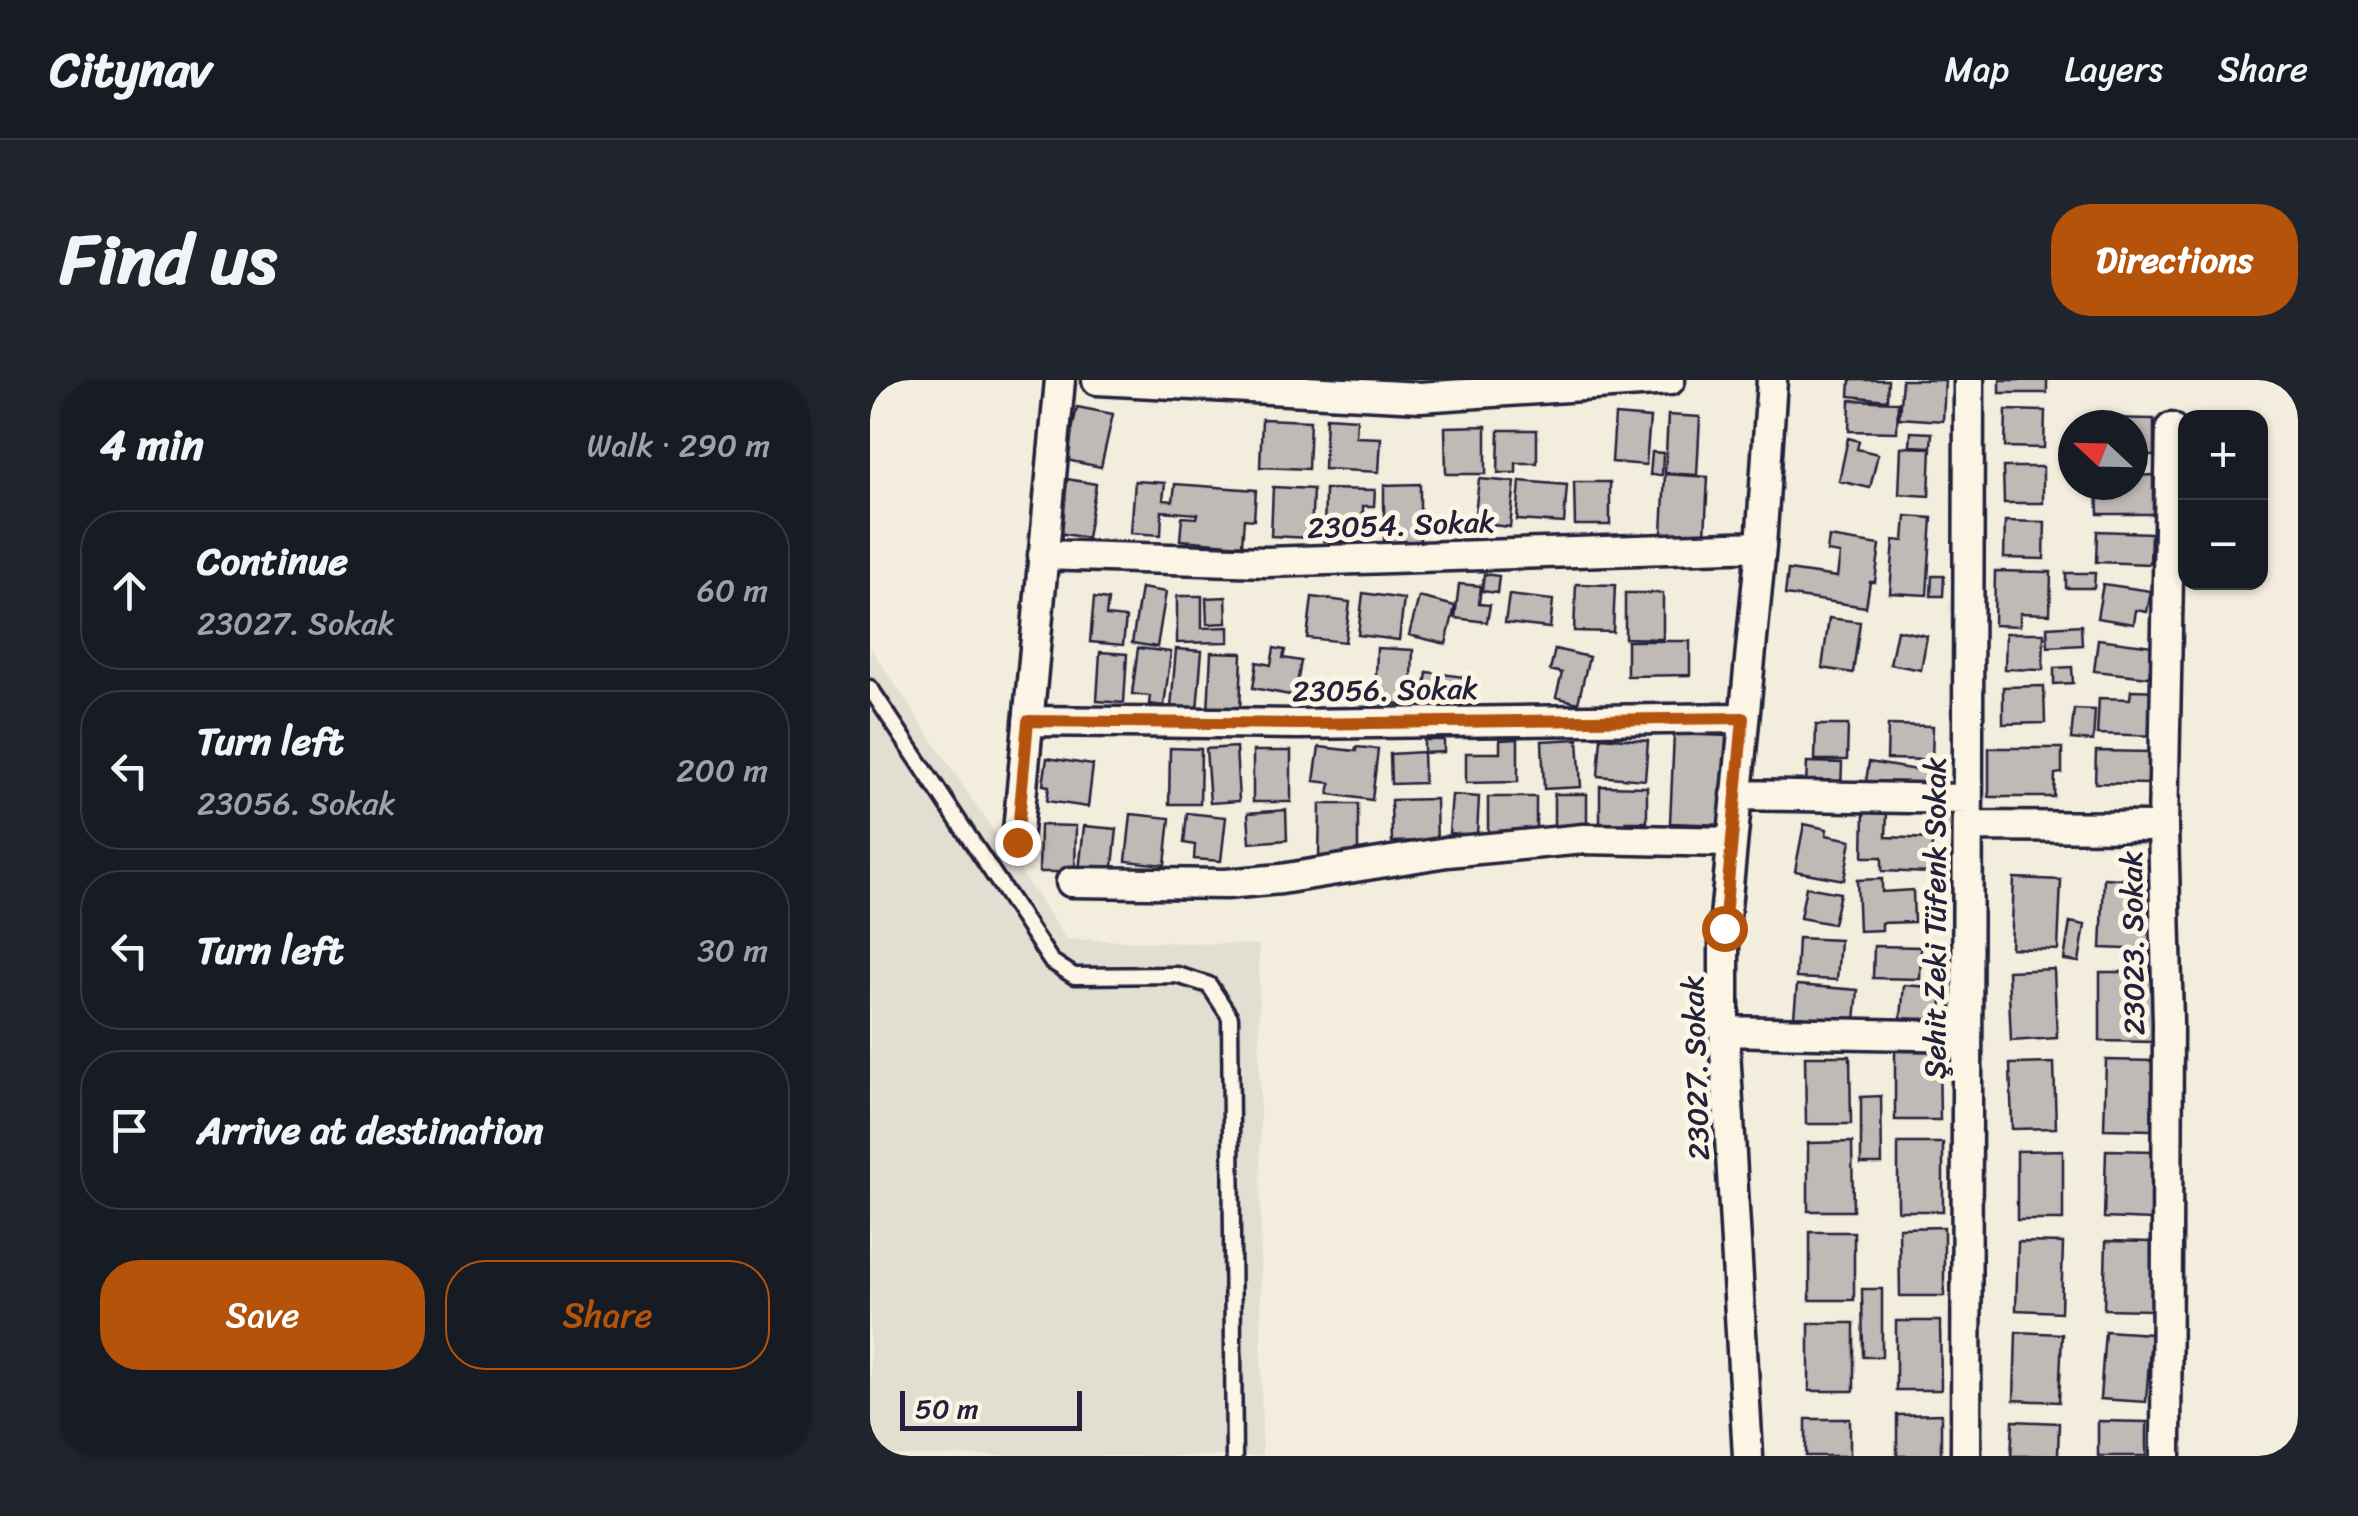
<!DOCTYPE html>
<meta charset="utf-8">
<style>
body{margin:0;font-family:Sriracha,sans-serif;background:#20242c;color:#f1f3f6}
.controls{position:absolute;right:30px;top:30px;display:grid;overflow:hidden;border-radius:20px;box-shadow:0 2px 8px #0004}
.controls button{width:90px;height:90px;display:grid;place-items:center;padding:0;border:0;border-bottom:2px solid #363941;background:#171b24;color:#f1f3f6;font:50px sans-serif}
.compass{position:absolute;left:1188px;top:30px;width:90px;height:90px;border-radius:50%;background:#171b24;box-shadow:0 2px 8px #0004;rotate:292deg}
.scale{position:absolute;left:30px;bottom:25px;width:182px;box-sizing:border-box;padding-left:10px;border:5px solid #22223b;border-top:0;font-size:28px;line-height:35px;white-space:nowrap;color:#22223b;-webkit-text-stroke:8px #fcf5e5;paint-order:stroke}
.stop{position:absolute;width:30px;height:30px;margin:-22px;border:8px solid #b45309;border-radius:50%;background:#fff}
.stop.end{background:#b45309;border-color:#fff;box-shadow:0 2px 10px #0008}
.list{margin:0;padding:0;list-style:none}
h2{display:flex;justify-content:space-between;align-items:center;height:130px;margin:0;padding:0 40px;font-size:42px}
h2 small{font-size:32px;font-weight:400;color:#9ea1a6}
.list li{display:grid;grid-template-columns:65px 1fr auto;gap:30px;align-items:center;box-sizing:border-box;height:160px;margin:0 20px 20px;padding:0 20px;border:2px solid #363941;border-radius:40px}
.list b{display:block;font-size:38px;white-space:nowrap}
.list p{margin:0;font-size:32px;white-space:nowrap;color:#9ea1a6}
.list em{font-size:32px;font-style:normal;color:#9ea1a6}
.actions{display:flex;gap:20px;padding:30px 40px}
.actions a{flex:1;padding:22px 0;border:2px solid #b45309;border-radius:40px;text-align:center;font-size:35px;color:#b45309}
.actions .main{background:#b45309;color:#fff}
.icon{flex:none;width:55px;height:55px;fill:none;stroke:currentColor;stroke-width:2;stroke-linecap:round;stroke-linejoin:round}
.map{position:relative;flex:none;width:1428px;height:1076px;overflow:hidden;border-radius:40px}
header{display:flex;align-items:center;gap:60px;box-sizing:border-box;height:140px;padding:0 50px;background:#171b24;border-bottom:2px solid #363941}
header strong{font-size:48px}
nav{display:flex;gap:55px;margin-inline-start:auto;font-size:35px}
.intro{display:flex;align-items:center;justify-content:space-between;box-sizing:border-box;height:240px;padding:0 60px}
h1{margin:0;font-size:70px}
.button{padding:25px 45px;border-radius:40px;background:#b45309;color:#fff;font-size:35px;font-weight:700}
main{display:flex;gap:60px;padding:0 60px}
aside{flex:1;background:#171b24;border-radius:40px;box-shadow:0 2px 8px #0004}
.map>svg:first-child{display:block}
.built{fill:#e3ded2}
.building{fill:#bfbab6;stroke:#22223b;stroke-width:2.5}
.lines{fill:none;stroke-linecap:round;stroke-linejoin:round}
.lane-casing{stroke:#22223b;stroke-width:21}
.street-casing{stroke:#22223b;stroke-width:35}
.lane{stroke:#fcf5e5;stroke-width:14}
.street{stroke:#fcf5e5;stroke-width:28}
.route{stroke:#b45309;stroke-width:12}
.labels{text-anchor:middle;stroke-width:10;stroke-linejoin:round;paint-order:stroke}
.street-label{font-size:30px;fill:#22223b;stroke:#fcf5e5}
</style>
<header>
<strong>Citynav</strong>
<nav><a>Map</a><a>Layers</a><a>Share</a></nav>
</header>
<div class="intro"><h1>Find us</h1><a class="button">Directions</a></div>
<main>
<aside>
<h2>4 min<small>Walk · 290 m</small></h2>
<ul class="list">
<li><svg class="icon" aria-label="ahead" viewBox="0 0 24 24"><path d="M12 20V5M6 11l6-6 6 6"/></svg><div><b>Continue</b><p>23027. Sokak</p></div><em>60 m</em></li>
<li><svg class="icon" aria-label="left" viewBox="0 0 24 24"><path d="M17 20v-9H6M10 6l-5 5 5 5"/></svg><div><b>Turn left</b><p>23056. Sokak</p></div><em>200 m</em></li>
<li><svg class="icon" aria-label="left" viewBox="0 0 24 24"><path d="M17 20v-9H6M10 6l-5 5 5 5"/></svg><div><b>Turn left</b></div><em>30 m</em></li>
<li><svg class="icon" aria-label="arrive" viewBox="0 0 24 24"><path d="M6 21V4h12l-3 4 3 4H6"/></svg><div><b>Arrive at destination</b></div></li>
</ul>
<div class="actions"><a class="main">Save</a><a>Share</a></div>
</aside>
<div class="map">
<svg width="1428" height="1076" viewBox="0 0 1428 1076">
<rect width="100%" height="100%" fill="#f3edde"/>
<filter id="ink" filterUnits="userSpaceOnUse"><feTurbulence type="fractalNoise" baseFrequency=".01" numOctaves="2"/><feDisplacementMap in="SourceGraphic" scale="20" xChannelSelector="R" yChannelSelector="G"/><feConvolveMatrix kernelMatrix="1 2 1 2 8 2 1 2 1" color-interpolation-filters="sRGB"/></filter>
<g filter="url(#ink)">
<path class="built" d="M 0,267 L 196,559 L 389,565 L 392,1076 L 0,1076 Z"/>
<path class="building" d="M 980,0 L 1018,0 L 1017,20 L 979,16 Z
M 1032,0 L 1075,0 L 1073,41 L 1029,38 Z
M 1130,0 L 1177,0 L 1177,13 L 1130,13 Z
M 980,20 L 1028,22 L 1027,52 L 979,51 Z
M 207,27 L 243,34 L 231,87 L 196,80 Z
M 1136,30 L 1175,31 L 1174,68 L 1135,67 Z
M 745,35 L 780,38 L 776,85 L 742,82 Z
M 798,35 L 830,37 L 827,95 L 795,93 Z
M 456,37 L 487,39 L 486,57 L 511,58 L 509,92 L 454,89 Z
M 1228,38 L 1284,39 L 1284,76 L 1263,76 L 1263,45 L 1228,45 Z
M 392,39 L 440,41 L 438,89 L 390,87 Z
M 616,46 L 616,94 L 576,94 L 575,47 Z
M 629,50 L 667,50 L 667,83 L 646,83 L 646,93 L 628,93 Z
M 1041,52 L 1062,53 L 1061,67 L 1040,66 Z
M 978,58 L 989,61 L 987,69 L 1008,74 L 1000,108 L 969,101 Z
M 1031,67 L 1061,68 L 1059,116 L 1029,114 Z
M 782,72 L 793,73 L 792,95 L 780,95 Z
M 1133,87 L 1173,87 L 1173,123 L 1134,123 Z
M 795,94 L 838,97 L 835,156 L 792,153 Z
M 1283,95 L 1283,134 L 1228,134 L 1227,105 L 1263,105 L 1263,96 Z
M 197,99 L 226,104 L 217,158 L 188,153 Z
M 609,99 L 645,102 L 640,147 L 604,143 Z
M 265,101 L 295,103 L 293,120 L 303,121 L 305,104 L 386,110 L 384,140 L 374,139 L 372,165 L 310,160 L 312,137 L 327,138 L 328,134 L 292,131 L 291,155 L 261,153 Z
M 650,101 L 697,105 L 694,143 L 647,140 Z
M 704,102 L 740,102 L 740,145 L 705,145 Z
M 550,104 L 550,162 L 514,162 L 514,105 Z
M 403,107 L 443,109 L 441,158 L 401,156 Z
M 455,109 L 505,110 L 504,126 L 493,126 L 493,146 L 477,146 L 477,161 L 454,161 Z
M 1036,136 L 1062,138 L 1057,215 L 1020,213 L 1024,160 L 1034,161 Z
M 1135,141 L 1175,142 L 1174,179 L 1134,178 Z
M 1227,151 L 1281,153 L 1280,184 L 1226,182 Z
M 959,157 L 1010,165 L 1005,202 L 1000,202 L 996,227 L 915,215 L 918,190 L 967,197 L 970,174 L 957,172 Z
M 1125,191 L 1181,192 L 1180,234 L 1150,233 L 1150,246 L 1124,245 Z
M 1196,193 L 1225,193 L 1224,208 L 1196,208 Z
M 614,194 L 629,196 L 627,213 L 612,211 Z
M 1062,196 L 1074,196 L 1073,216 L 1061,216 Z
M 589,204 L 611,206 L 609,224 L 620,225 L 617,242 L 585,238 Z
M 706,204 L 745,205 L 743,252 L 704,251 Z
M 1233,204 L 1281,211 L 1277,232 L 1266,230 L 1264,244 L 1227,238 Z
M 271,208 L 296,212 L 287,267 L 262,263 Z
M 493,213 L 534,219 L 529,260 L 488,255 Z
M 755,213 L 793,213 L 793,259 L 755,258 Z
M 639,215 L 683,220 L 680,248 L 635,243 Z
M 307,216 L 332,216 L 332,248 L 359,247 L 359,262 L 307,263 Z
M 356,217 L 357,243 L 337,244 L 336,218 Z
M 442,217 L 480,222 L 475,262 L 437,258 Z
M 549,217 L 585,226 L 576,264 L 539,255 Z
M 224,218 L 238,220 L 236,236 L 256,238 L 253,265 L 220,262 Z
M 959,238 L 990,242 L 983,293 L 952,288 Z
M 1211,245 L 1212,265 L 1178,267 L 1177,247 Z
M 1027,250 L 1057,256 L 1051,290 L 1020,284 Z
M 1136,253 L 1174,253 L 1173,290 L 1135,289 Z
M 1228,259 L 1283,266 L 1279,297 L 1224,291 Z
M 757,261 L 820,261 L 820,295 L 757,296 Z
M 268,268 L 301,272 L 294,326 L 279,324 L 280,316 L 262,314 Z
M 404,268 L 415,270 L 413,278 L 431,281 L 425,316 L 383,308 L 387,282 L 401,285 Z
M 507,268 L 543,270 L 541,324 L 505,323 Z
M 306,269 L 332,271 L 327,330 L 301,328 Z
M 685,269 L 719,277 L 708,323 L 686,317 L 692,293 L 680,290 Z
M 230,272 L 257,274 L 254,323 L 227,321 Z
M 341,272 L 372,273 L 370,334 L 338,333 Z
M 1202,287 L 1203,303 L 1184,304 L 1184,288 Z
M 557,292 L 594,297 L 589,334 L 552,329 Z
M 1174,306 L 1175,343 L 1133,344 L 1133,307 Z
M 1261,310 L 1293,311 L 1290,356 L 1227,354 L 1229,318 L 1260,319 Z
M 1204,329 L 1225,330 L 1223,361 L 1201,359 Z
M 946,345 L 978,345 L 977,380 L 945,380 Z
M 1018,345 L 1063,346 L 1062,380 L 1017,379 Z
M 804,354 L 859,356 L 856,445 L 800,443 Z
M 731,357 L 778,361 L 775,400 L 728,396 Z
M 648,359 L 648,402 L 596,403 L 596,373 L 630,373 L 630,360 Z
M 708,359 L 711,407 L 674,409 L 672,361 Z
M 554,360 L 574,360 L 574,372 L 554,373 Z
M 366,367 L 369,421 L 340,423 L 336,369 Z
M 449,367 L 486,371 L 486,367 L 508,369 L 502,420 L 459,414 L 461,403 L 444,401 Z
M 300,368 L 331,369 L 330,424 L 299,424 Z
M 1119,368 L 1192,368 L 1192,393 L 1185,394 L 1184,417 L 1119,417 Z
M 383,371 L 421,371 L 421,422 L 383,422 Z
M 1226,371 L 1282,372 L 1281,404 L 1225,403 Z
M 553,372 L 554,403 L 521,404 L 520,374 Z
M 177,378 L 223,385 L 218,427 L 177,421 L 179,406 L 173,405 Z
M 937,382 L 972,383 L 971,409 L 936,408 Z
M 999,382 L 1064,393 L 1061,414 L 995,408 Z
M 730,406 L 777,407 L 777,442 L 756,442 L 756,448 L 730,448 Z
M 684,414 L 717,414 L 717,450 L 684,450 Z
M 582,415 L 609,417 L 607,455 L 579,453 Z
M 618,417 L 666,417 L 666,462 L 618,463 Z
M 566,419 L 567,469 L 552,469 L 551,461 L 522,462 L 521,420 Z
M 450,424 L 488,424 L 488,479 L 449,478 Z
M 416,430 L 417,460 L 380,463 L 378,433 Z
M 994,431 L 1017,432 L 1016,457 L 1062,459 L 1061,493 L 1012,491 L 1012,477 L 993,477 Z
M 1068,431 L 1085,435 L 1082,453 L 1063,449 Z
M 317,433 L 356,437 L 351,481 L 324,479 L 325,465 L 314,463 Z
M 261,434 L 300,438 L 295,485 L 256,481 Z
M 934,444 L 957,449 L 956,455 L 981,460 L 974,500 L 925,491 Z
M 170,445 L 206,446 L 205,492 L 169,492 Z
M 214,446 L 247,449 L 242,495 L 209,491 Z
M 1144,498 L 1191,500 L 1188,570 L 1141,568 Z
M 1234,498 L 1283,501 L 1280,570 L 1231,568 Z
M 1012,499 L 1012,512 L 1043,510 L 1044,542 L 1012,543 L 1012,550 L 989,551 L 987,500 Z
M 936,507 L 970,513 L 963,544 L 930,538 Z
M 1200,542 L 1215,545 L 1209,582 L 1194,580 Z
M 928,558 L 970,560 L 967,600 L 926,598 Z
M 1004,566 L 1051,567 L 1050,599 L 1003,598 Z
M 1184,589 L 1187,658 L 1141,661 L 1138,591 Z
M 1230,592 L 1284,592 L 1284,662 L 1230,661 Z
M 927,605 L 988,610 L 985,641 L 924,636 Z
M 1034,605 L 1073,608 L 1070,642 L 1031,638 Z
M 1025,671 L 1069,671 L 1070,740 L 1025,740 Z
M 935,676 L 980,676 L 981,744 L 936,744 Z
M 1236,680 L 1285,681 L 1283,750 L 1234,749 Z
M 1184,683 L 1186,748 L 1142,749 L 1140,684 Z
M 1011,716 L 1012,784 L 991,784 L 991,717 Z
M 982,762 L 983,831 L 938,831 L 938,763 Z
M 1028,763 L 1073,763 L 1073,831 L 1028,831 Z
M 1193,770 L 1193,840 L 1147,840 L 1147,771 Z
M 1236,770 L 1285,771 L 1282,840 L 1234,838 Z
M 1074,847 L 1074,916 L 1030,916 L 1029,848 Z
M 940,852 L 984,852 L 984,920 L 940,920 Z
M 1236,861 L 1282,862 L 1281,930 L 1234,929 Z
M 1148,862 L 1193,863 L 1191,932 L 1146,930 Z
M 992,909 L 1012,909 L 1012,977 L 993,977 Z
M 1026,941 L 1070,941 L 1071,1010 L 1026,1010 Z
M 939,943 L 984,943 L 984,1011 L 939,1011 Z
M 1235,951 L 1281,954 L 1276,1022 L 1230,1019 Z
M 1146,952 L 1192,954 L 1189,1022 L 1144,1020 Z
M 1071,1034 L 1071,1076 L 1027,1076 L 1027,1035 Z
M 936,1039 L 980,1039 L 980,1076 L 936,1076 Z
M 1143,1041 L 1189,1043 L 1188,1076 L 1141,1076 Z
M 1228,1041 L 1277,1042 L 1277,1076 L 1228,1076 Z"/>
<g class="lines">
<g class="lane-casing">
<path id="lane" d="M 0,308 L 181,581 L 204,596 L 307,595 L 339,605 L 360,637 L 364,1076"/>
</g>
<g class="street-casing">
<path id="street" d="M 227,0 L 550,17 L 800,0
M 173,175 L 396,182 L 891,166
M 158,341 L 428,344 L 873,338
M 866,415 L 1098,419
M 1098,446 L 1293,447
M 147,462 L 190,0
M 201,502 L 356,504 L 411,499 L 577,472 L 714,459 L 862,462
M 854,651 L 1097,656
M 878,1076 L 854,651 L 854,548 L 891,166 L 902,0
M 1096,1076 L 1099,0
M 1296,1076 L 1298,643 L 1293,447 L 1301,48"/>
</g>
<use href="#lane" class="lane"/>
<use href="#street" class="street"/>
</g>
</g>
<g class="lines" filter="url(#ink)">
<path class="route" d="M 147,462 L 158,341 L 428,344 L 873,338 L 854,548"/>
</g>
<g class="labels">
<g class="street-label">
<text transform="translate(531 145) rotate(-2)" y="10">23054. Sokak</text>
<text transform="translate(515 310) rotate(-1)" y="10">23056. Sokak</text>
<text transform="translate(1065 538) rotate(-90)" y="10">Şehit Zeki Tüfenk Sokak</text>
<text transform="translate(1263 563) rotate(-91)" y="10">23023. Sokak</text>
<text transform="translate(826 688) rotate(-92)" y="10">23027. Sokak</text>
</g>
</g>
</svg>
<div class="controls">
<button>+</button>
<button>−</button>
</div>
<svg class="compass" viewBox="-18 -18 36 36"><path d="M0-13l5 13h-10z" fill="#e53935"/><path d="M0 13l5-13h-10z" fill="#9ea1a6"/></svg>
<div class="scale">50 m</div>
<div class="stop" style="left:854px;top:548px"></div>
<div class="stop end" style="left:147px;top:462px"></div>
</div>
</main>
